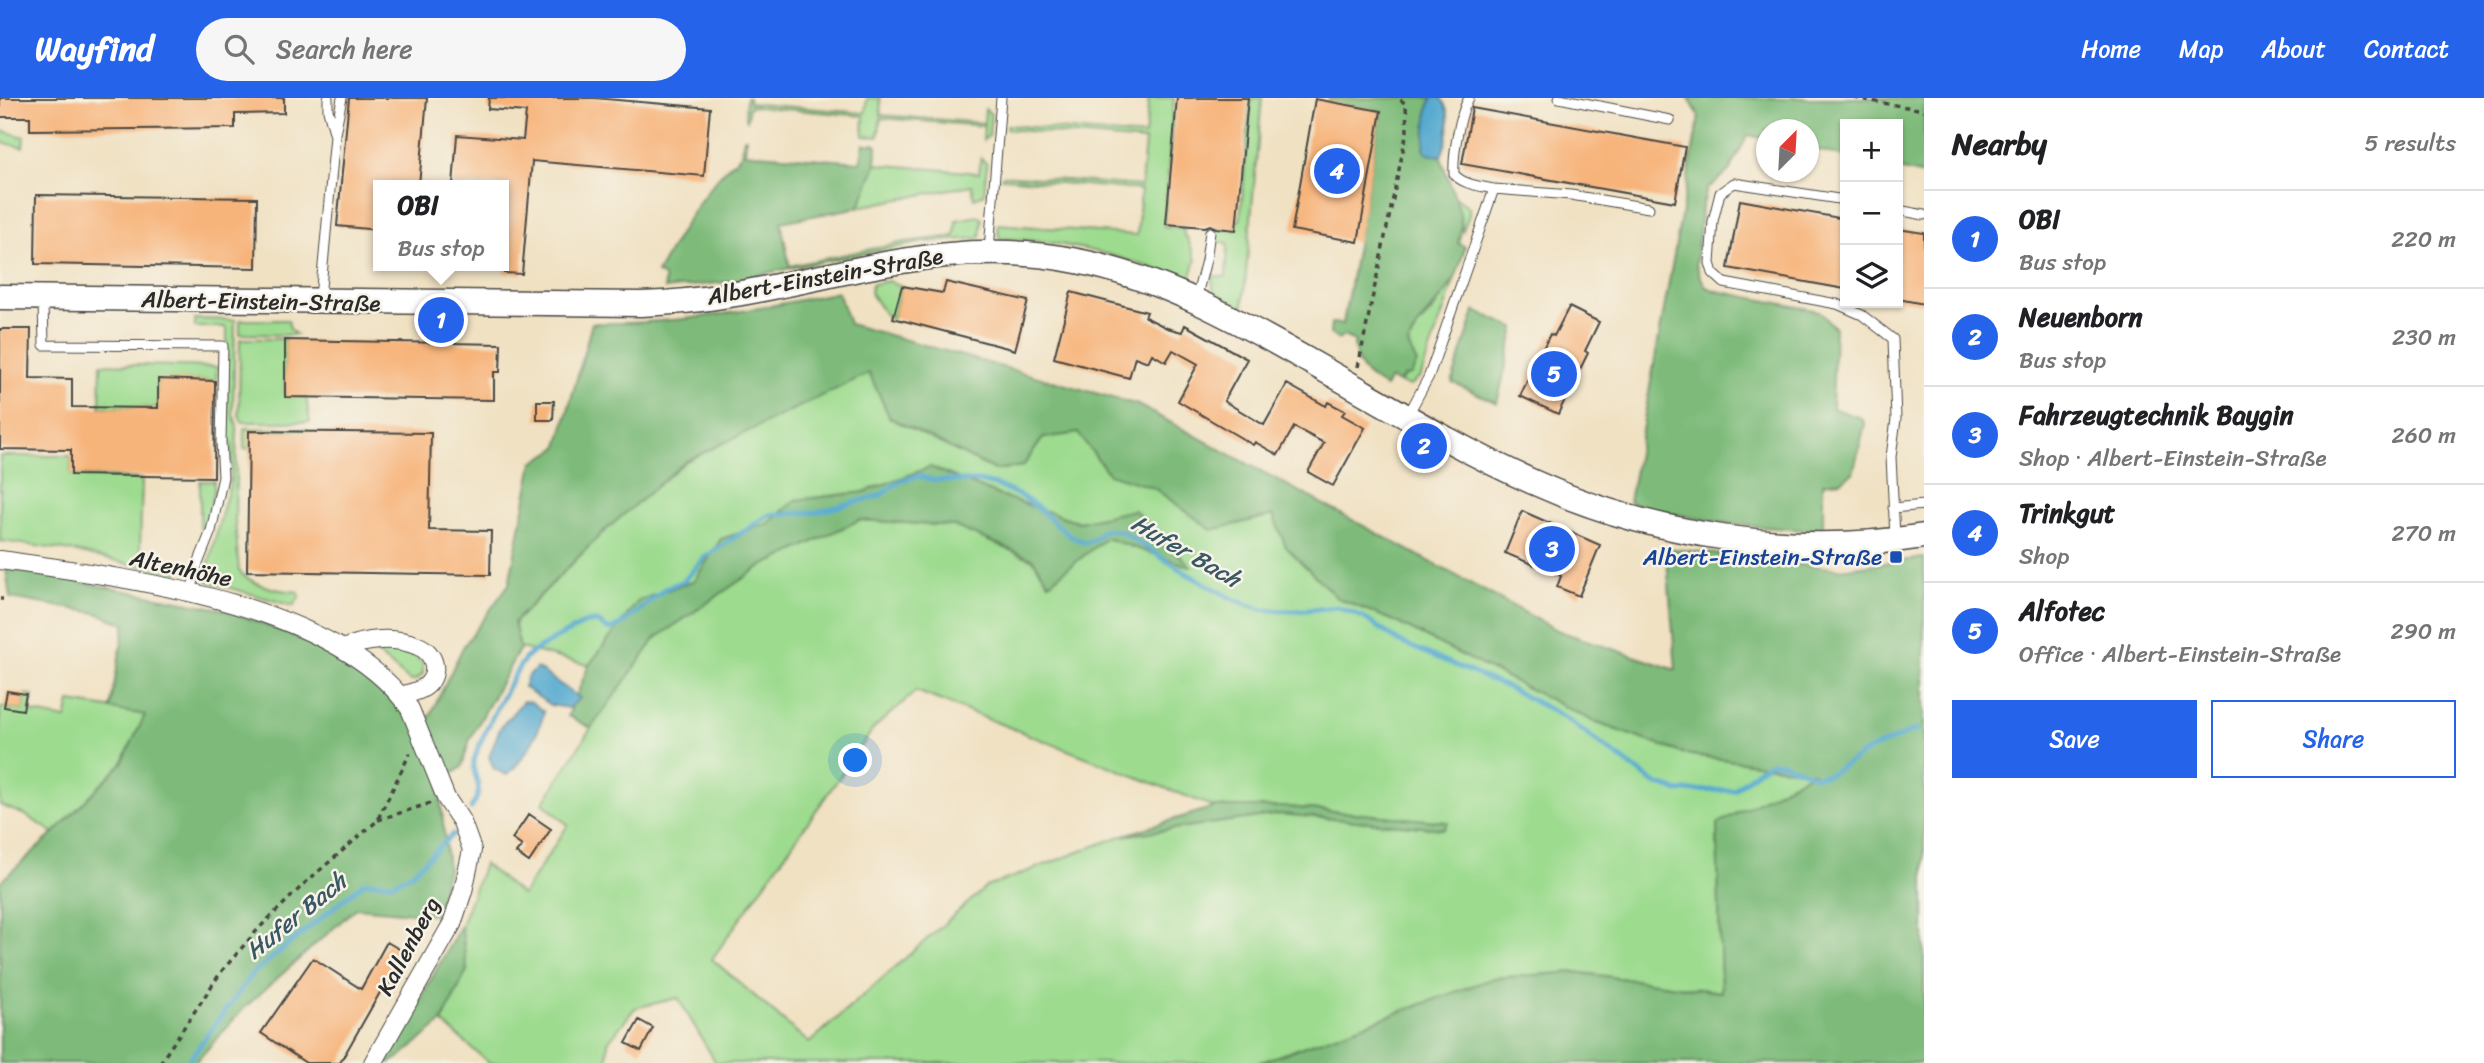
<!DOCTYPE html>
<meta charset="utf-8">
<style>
body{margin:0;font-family:Sriracha,sans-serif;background:#f6f6f6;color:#202124}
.controls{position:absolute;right:21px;top:21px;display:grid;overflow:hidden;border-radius:0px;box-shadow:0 2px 5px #0004}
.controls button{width:63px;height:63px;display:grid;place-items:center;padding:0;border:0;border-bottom:2px solid #e0e0e0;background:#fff;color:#202124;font:35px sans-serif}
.compass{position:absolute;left:1756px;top:21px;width:63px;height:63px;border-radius:50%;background:#fff;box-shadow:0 2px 5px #0004;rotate:24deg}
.you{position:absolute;left:856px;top:663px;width:24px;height:24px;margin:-18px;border:5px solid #fff;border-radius:50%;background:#1a73e8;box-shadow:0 0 0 10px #1a73e833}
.badge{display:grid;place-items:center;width:46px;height:46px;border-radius:50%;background:#2563eb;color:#fff;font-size:23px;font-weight:700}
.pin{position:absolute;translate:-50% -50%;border:4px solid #fff;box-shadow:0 2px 7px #0006}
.popup{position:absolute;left:373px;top:82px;width:136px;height:91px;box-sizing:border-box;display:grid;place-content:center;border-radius:0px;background:#fff;filter:drop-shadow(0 2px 5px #0005);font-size:23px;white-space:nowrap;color:#757577}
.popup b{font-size:26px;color:#202124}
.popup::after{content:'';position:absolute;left:50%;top:100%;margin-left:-14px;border:14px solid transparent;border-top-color:#fff}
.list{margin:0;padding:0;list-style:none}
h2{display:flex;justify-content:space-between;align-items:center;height:91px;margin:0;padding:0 28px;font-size:30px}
h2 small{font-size:23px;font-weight:400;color:#757577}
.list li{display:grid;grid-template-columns:46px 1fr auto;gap:21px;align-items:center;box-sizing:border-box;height:98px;padding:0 28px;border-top:2px solid #e0e0e0}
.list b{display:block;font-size:26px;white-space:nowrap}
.list p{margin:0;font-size:23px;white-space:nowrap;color:#757577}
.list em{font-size:23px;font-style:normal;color:#757577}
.actions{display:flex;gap:14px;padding:21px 28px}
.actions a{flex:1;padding:16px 0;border:2px solid #2563eb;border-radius:0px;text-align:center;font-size:24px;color:#2563eb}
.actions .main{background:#2563eb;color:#fff}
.icon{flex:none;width:38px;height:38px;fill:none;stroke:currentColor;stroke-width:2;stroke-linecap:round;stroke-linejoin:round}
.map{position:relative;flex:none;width:1924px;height:965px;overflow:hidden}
header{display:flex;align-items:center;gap:42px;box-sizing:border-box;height:98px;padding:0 35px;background:#2563eb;color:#fff}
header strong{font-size:33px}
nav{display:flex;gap:38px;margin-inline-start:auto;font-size:24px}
.search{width:490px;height:63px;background:#f6f6f6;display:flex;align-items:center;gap:18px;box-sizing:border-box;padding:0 24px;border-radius:38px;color:#757577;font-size:26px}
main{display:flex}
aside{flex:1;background:#fff}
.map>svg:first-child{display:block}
.green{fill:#9ddb8f;stroke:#64835d;stroke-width:2;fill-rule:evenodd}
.forest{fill:#7ebb7a;stroke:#547352;stroke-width:2}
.water{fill:#53a9cf;stroke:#3f6a7d;stroke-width:2}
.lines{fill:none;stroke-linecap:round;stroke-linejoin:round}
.stream{stroke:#53a9cf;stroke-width:5}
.building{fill:#f7b47a}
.lane-casing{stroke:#494642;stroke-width:11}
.street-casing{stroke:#494642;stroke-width:20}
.secondary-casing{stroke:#494642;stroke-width:27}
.path{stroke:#494642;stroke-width:3.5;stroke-dasharray:5 5;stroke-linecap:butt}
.lane{stroke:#fff;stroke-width:9}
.street{stroke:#fff;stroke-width:18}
.secondary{stroke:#fff;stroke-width:24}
.transit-dot{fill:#1a4fb4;stroke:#f7f3e8;stroke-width:2.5}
.labels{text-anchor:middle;stroke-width:5;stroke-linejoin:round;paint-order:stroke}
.street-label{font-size:23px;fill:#2b2b2b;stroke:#f7f3e8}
.transit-label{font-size:23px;fill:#164399;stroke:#f7f3e8;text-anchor:end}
.water-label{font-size:24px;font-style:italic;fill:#395764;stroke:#f7f3e8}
</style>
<header>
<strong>Wayfind</strong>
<div class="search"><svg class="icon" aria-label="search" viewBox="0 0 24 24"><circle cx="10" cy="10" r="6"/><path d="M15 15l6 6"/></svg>Search here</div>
<nav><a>Home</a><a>Map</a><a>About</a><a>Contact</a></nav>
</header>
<main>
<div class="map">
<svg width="1924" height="965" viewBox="0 0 1924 965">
<rect width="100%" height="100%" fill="#f7f3e8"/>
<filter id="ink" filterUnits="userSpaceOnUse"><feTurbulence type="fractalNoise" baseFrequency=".0143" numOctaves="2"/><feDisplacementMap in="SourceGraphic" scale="14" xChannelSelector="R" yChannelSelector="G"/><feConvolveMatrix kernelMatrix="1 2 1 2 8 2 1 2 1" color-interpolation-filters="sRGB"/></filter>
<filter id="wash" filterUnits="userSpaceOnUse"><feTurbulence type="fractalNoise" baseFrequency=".00686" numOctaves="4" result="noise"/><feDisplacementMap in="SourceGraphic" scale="28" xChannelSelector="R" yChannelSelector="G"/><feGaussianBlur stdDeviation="1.57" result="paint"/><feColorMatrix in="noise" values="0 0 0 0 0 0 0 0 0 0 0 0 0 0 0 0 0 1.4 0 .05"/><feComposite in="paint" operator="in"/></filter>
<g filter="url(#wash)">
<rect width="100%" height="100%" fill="#f0e1c2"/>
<path class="green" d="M 746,0 L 749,0 L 749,5 L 865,15 L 867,0 L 880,0 L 881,17 L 984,25 L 985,11 L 991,16 L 989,38 L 983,42 L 984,28 L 881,20 L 878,39 L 863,38 L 864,18 L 749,8 L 747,22 L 745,19 Z
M 1149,0 L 1174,0 L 1164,128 L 1184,130 L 1184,138 L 1187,139 L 1196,162 L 1189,184 C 1127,158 1066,143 999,140 L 998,126 L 1137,137 L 1141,92 L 1001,80 L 1003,77 L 1141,88 L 1145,43 L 1006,31 L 1006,29 L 1007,27 L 1145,38 Z
M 1251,0 L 1262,0 L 1243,208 L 1240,209 L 1214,195 L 1212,180 L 1214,178 L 1226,179 L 1228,145 L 1215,143 L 1216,130 L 1236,132 L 1237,122 L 1240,122 Z
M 0,32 L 24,39 L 23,49 L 0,44 Z
M 981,60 L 987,66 L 984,96 L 974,100 L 972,87 L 859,109 L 876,66 L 979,75 Z
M 1455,99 L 1469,109 L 1469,117 L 1463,132 Z
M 978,118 L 982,121 L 980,140 L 924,144 L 790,170 L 789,168 L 905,144 L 955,138 L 956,122 Z
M 1455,180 L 1421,278 L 1410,288 L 1399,285 L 1404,279 L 1408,247 L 1413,233 L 1433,212 Z
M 889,183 L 902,188 L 892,221 L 886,218 L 870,194 L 872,186 Z
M 195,221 L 235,222 L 233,316 L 237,327 L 235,422 L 239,473 C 252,488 280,493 299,494 L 299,500 L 293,508 L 206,483 L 207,472 L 231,381 L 232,347 L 227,343 L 227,233 L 225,229 L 195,229 Z
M 240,222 L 288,222 L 290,231 L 296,237 L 240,236 Z
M 240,241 L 285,241 L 285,298 L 306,299 L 310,324 L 242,324 L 239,317 Z
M 101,266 L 217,269 L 216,283 L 158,282 L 158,310 L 100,309 Z
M 869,274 L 890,320 L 994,372 L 1023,368 L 1043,340 L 1078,335 L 1109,376 L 1154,390 L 1212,432 L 1274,417 L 1286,449 L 1337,500 L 1392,522 L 1597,625 L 1685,656 L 1815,674 L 1717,726 L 1721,894 L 1575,874 L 1494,880 L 1258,965 L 716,965 L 678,900 L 635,910 L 608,944 L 607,965 L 489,965 L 442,924 L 467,872 L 461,827 L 484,766 L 522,797 L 568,727 L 543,705 L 591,630 L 656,540 L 758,470 L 859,422 L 954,428 L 1033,462 L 1049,485 L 1106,440 L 1190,468 L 1134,412 L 1079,424 L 1001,398 L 930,369 L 864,394 L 796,402 L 767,426 L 721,441 L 694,483 L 639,503 L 589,567 L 520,550 L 514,525 L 601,436 L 686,363 ZM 916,593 L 1214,709 L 1288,709 L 1447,724 L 1444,731 L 1280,716 L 1121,738 L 986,789 L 809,945 L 712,861 L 874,630 Z
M 244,330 L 307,331 L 307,337 L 292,334 L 250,333 L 249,351 L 244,351 Z
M 0,358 L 71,358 L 71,377 L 142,381 L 140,450 L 142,453 L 179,473 L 178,477 L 72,453 L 0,443 Z
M 200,383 L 214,383 L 214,395 L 204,432 L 200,430 Z
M 372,551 C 390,550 411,550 423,566 L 423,576 L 416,582 L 410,583 Z
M 26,596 L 33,597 L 30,614 L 66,621 L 70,604 L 146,616 L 122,665 L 54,735 L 25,717 L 0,707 L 0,609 L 23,612 Z"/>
<path class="forest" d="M 1329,0 L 1432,0 L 1428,9 L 1429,56 L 1441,58 C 1447,86 1469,116 1458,145 L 1465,149 C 1462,160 1459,172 1454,182 C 1440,205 1417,222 1408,247 L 1417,265 L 1411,277 L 1403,279 L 1399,285 L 1390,281 L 1385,289 C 1364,277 1355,269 1354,243 L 1344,238 L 1339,241 L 1330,236 L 1331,225 L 1343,226 L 1381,13 L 1329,4 Z
M 1689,0 L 1924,0 L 1924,77 L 1898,71 L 1898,26 L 1845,26 L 1845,59 L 1809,50 L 1808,32 L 1766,32 L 1766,41 L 1748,37 L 1729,73 L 1707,91 L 1701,114 L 1696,166 L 1700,178 L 1706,189 L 1717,193 L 1819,213 L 1835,230 L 1832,310 L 1861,320 L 1865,326 L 1853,375 L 1841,383 L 1823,385 L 1823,432 C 1757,431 1692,423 1629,404 L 1699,19 Z
M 744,40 L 746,40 L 745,55 L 860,64 L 864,46 L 874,46 L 877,48 L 876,66 L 859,109 L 781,124 L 790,170 L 727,184 L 665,191 L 664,179 L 657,175 C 681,133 703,89 741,57 Z
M 838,194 L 849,226 L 1138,307 L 1559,533 L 1676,572 L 1666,450 L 1839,471 L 1924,460 L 1924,965 L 1258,965 L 1494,880 L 1575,874 L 1721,894 L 1717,726 L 1813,674 L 1685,656 L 1597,625 L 1392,522 L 1337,500 L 1286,449 L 1273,417 L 1212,432 L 1154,390 L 1109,376 L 1078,335 L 1043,340 L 1023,368 L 995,372 L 890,320 L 869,275 L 686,363 L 601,436 L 514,524 L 520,550 L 470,641 L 462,669 L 439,686 L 448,772 L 435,817 L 356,810 L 243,911 L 195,965 L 0,965 L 0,784 L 54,735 L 122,665 L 145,617 L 110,611 L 125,526 L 96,515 L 10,500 L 6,470 L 226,512 L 308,543 L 429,620 L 463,549 L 509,486 L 533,365 L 558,349 L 592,225 C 676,227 756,212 838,194 Z
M 1475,213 L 1515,230 L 1497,305 L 1452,284 Z
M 930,369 L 1001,398 L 1079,424 L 1134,412 L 1192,469 L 1106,440 L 1049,485 L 1033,461 L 954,428 L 859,422 L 758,470 L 656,540 L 591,630 L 568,618 L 589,567 L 639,502 L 694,483 L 721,441 L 767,426 L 796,402 L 864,394 Z
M 1214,709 L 1288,709 L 1448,724 L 1444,731 L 1280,716 L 1121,738 Z
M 461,827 L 467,872 L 442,924 L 401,958 L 390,965 L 385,965 Z"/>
<path class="water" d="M 1432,0 L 1441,0 C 1453,17 1449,39 1441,58 L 1429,56 L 1424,52 L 1428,9 Z
M 537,570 L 580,600 L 569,610 L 550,607 L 524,589 L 527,579 Z
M 523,603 L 531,604 L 544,614 C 538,638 525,660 507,677 L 494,671 L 489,659 L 500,630 Z"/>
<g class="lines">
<path class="stream" d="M 471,710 C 488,685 471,683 474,664 C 475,651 517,567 527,559 C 542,546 569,534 587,524 L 598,524 L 609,532 L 621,527 L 666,490 L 684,483 L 705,459 L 769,417 L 817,414 L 879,398 L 902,382 L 918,378 L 934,382 L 978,383 L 996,387 L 1021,398 L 1037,409 L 1070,438 L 1086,445 L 1096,440 L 1103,432 L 1121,433 L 1184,474 L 1235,502 L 1264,512 L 1296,513 L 1338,509 L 1363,519 L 1400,544 L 1509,590 L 1562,618 L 1656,686 L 1678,693 L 1734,692 L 1759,671 L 1772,664 L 1784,665 L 1815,678 L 1830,676 L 1869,652 L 1918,631
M 187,965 L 252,876 L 365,784 L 393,785 L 411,776 L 453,736"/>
</g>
<g id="blocks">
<path class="building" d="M 0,0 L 284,0 L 284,15 L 235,16 L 235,30 L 30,32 L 30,19 L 0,19 Z
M 349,0 L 427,0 L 419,87 L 378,87 L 378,132 L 337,128 Z
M 489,0 L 594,0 L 710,10 L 704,78 L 532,63 L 522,176 L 504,175 L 504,87 L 453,87 L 457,37 L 523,42 L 526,14 L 488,11 Z
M 1177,0 L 1248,0 L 1236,132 L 1216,130 L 1210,127 L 1205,129 L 1166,126 Z
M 1315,1 L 1381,13 L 1358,144 L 1292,132 Z
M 1472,10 L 1685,49 L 1675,104 L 1462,66 Z
M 36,97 L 257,100 L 256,170 L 35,166 Z
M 1740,102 L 1845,121 L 1845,191 L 1728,170 Z
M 1898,131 L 1924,135 L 1924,206 L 1898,201 Z
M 946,184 L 1028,203 L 1015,252 L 893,220 L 902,188 L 943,195 Z
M 1071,194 L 1147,214 L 1145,219 L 1167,230 L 1182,234 L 1185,227 L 1247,261 L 1224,303 L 1264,327 L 1287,286 L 1326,308 L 1328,304 L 1345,313 L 1342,317 L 1365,330 L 1333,388 L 1308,374 L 1324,345 L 1294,329 L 1278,357 L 1255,344 L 1253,347 L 1178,303 L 1198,266 L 1173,252 L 1166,264 L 1152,256 L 1148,264 L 1135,259 L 1129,280 L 1054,260 Z
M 1569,209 L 1599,224 L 1585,253 L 1588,255 L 1558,316 L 1520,298 L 1550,236 L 1554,238 Z
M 0,231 L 31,231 L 30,280 L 72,281 L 72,309 L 158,310 L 158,281 L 215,283 L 214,379 L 71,377 L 71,352 L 0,351 Z
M 285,242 L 501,246 L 500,274 L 494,274 L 494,302 L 285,299 Z
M 537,303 L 554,303 L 553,322 L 537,322 Z
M 249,333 L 431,335 L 429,432 L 491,433 L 490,477 L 247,473 Z
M 1522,413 L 1600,447 L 1579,498 L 1557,489 L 1561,478 L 1505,455 Z
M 7,593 L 26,596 L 23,612 L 4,609 Z
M 529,716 L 551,731 L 529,764 L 516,755 L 522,748 L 512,741 Z
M 387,844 L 406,855 L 385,892 L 382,891 L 340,965 L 306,965 L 261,935 L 313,860 L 361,891 Z
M 639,922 L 653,930 L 641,953 L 626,945 Z"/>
</g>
</g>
<g filter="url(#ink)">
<use href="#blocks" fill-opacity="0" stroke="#494642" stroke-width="2"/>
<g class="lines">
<g class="lane-casing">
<path id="lane" d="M 1469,0 C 1459,17 1453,57 1454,76 C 1463,87 1481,88 1494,91
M 1559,0 L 1670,22
M 335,36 L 342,0
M 1845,102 L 1734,85 L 1720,95 L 1713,123 L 1710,165 L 1713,175 L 1724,185 L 1837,206 L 1862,217 L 1893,241 L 1896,321 L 1891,359 L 1895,439
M 1898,112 L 1924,117
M 989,152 L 1001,0
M 320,200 L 335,38 L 328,12 L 328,0
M 1196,201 L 1206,162 L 1210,134
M 43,203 L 44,247 L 223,248 L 221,344 L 223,379 L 211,433 L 197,468 L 191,495
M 1407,319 L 1429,278 L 1494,91 L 1571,97 L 1649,110
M 1893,410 L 1924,407"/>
</g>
<g class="street-casing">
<path id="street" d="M 0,462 C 120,479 337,504 410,611 L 446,700 L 462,724 L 472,752 L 463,793 L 452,826 L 373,965
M 343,551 C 366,541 394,538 418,548 C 434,554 441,575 426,588 C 419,594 409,595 401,598"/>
</g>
<g class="secondary-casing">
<path id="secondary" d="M 0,199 L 641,206 C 670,205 700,202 729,197 C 849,178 953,137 1077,163 C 1169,181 1249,229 1330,275 C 1397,313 1463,353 1533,384 C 1655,439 1792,459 1924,438"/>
</g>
<path class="path" d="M 1854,0 L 1924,12
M 1358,269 L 1407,33 L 1406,6 L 1398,0
M 0,501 L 3,501
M 378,722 L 431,705
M 160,965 L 221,874 L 259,830 L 305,785 L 377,723 L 410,655"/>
<use href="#lane" class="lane"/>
<use href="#street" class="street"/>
<use href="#secondary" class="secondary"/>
</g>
</g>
<rect class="transit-dot" x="1889" y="452" width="14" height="14" rx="3.5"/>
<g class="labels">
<g class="street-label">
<text transform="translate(825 178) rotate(-10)" y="8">Albert-Einstein-Straße</text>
<text transform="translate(261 203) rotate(1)" y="8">Albert-Einstein-Straße</text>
<text transform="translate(181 470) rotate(12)" y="8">Altenhöhe</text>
<text transform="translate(408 848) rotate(-62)" y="8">Kallenberg</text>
</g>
<g class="transit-label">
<text x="1882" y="467">Albert-Einstein-Straße</text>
</g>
<g class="water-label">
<text transform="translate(1186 453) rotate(30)" y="8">Hufer Bach</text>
<text transform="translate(296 818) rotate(-39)" y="8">Hufer Bach</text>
</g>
</g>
</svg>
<div class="controls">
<button>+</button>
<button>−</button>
<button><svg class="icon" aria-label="layers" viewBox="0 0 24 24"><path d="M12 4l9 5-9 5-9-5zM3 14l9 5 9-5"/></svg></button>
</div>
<svg class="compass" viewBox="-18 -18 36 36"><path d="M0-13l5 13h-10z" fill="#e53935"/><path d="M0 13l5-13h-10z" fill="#757577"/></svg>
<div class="you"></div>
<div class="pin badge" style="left:441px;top:222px">1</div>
<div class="popup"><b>OBI</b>Bus stop</div>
<div class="pin badge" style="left:1424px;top:348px">2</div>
<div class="pin badge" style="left:1552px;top:451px">3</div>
<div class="pin badge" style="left:1337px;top:73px">4</div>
<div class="pin badge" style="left:1554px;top:276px">5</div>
</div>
<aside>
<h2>Nearby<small>5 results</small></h2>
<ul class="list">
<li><span class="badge">1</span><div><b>OBI</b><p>Bus stop</p></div><em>220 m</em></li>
<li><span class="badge">2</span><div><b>Neuenborn</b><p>Bus stop</p></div><em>230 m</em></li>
<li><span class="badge">3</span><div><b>Fahrzeugtechnik Baygin</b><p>Shop · Albert-Einstein-Straße</p></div><em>260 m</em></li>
<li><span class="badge">4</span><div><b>Trinkgut</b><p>Shop</p></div><em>270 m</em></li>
<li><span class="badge">5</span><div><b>Alfotec</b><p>Office · Albert-Einstein-Straße</p></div><em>290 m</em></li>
</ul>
<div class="actions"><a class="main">Save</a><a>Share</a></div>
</aside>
</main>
